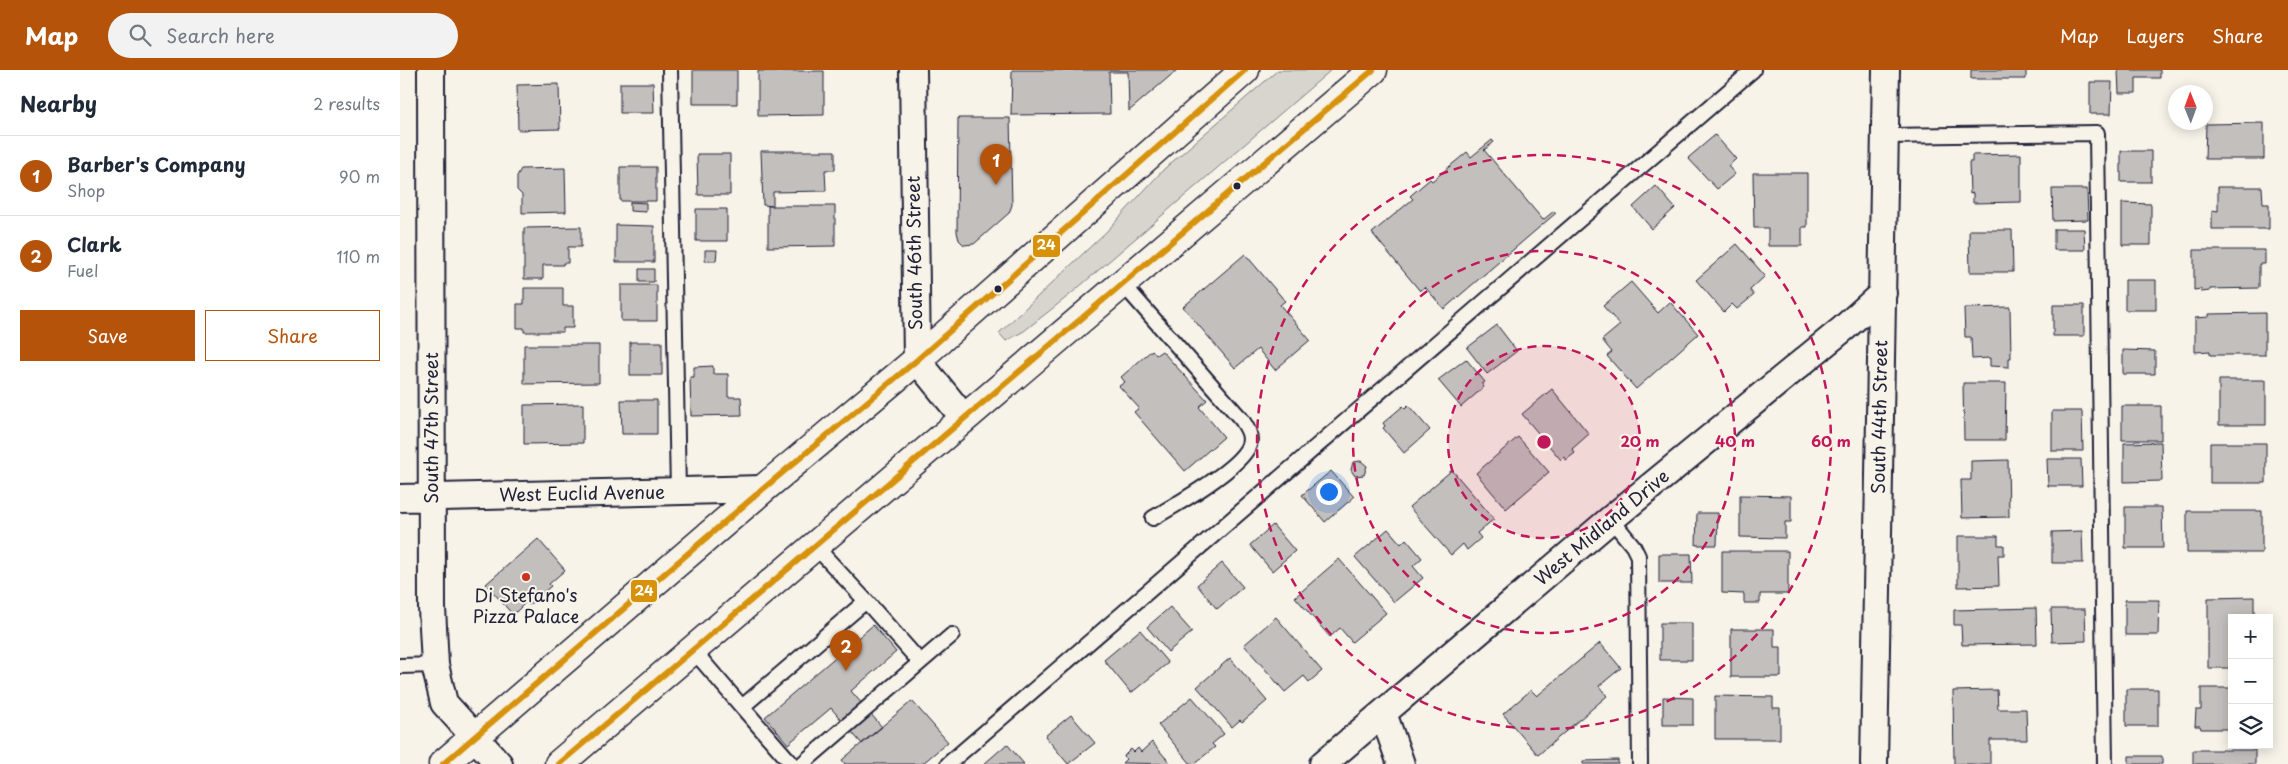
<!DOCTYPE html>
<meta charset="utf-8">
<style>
body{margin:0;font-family:"Playpen Sans",sans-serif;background:#f2f2f3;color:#1f2937}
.controls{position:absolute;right:15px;bottom:15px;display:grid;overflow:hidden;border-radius:0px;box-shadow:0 2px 12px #0003}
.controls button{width:45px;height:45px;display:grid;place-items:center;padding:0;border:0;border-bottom:1px solid #e0e1e3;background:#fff;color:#1f2937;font:25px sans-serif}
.compass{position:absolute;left:1768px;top:15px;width:45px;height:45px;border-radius:50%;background:#fff;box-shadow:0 2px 12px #0003;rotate:359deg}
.you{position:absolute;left:928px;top:421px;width:18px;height:18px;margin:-12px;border:4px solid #fff;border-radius:50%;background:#1a73e8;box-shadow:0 0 0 8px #1a73e833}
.badge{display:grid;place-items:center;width:32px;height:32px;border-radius:50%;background:#b45309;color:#fff;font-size:16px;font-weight:700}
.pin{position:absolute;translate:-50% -41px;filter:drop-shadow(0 1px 2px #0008)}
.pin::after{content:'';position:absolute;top:26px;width:18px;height:15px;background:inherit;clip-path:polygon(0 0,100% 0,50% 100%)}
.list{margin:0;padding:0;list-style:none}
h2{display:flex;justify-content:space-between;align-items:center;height:65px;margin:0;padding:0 20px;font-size:21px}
h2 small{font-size:16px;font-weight:400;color:#747a83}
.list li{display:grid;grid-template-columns:32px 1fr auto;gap:15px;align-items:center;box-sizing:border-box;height:80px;padding:0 20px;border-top:1px solid #e0e1e3}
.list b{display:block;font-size:19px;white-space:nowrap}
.list p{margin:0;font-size:16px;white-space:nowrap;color:#747a83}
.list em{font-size:16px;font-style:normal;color:#747a83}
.actions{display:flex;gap:10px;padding:15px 20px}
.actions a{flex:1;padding:11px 0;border:1px solid #b45309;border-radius:0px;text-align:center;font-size:18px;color:#b45309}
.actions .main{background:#b45309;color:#fff}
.icon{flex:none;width:28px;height:28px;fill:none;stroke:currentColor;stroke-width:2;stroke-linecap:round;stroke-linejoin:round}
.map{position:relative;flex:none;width:1888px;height:694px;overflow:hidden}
header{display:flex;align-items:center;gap:30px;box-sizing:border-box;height:70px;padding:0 25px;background:#b45309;color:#fff}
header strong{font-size:24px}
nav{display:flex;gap:28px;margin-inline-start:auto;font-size:18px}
.search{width:350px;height:45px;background:#f2f2f3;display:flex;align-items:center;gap:12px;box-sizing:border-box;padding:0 18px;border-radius:28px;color:#747a83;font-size:19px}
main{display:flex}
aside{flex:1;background:#fff}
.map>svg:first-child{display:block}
.green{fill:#d8d5cf;stroke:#7d7c85}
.building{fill:#c2bfbd;stroke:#22223b}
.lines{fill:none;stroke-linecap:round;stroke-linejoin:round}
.lane-casing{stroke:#22223b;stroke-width:18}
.street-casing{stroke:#22223b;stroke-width:30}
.primary-casing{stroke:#22223b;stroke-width:31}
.lane{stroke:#f7f3e8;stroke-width:14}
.street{stroke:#f7f3e8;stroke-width:26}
.primary{stroke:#f7f3e8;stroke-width:28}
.bus-1-casing{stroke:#f7f3e8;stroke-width:10}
.bus-1{stroke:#d79209;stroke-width:6}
.ring{fill:none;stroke:#c2185b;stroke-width:2.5;stroke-dasharray:9 6}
.bus-dot{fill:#22223b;stroke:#f7f3e8;stroke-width:2}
.poi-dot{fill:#c8321e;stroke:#f7f3e8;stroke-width:2}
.labels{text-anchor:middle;stroke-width:4;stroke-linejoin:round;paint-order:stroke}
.street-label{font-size:18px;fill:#22223b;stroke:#f7f3e8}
.poi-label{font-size:18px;fill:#22223b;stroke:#f7f3e8}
.centre{fill:#c2185b;stroke:#f7f3e8;stroke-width:2.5}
.ring-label{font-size:15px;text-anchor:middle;font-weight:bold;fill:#c2185b;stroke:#f7f3e8;stroke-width:4;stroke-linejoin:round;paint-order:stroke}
.line-badge{stroke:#f7f3e8;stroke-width:2}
.badge-label{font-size:14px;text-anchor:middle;font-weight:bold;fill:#fff}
</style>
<header>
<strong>Map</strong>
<div class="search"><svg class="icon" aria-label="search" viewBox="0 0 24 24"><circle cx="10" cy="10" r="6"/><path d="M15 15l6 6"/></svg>Search here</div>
<nav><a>Map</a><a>Layers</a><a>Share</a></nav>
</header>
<main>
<aside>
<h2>Nearby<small>2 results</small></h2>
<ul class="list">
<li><span class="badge">1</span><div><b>Barber's Company</b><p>Shop</p></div><em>90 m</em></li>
<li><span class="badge">2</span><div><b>Clark</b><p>Fuel</p></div><em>110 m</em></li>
</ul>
<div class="actions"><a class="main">Save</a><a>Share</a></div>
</aside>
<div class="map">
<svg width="1888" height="694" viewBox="0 0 1888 694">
<rect width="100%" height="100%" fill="#f7f3e8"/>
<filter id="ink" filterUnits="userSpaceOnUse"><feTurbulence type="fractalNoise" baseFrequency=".02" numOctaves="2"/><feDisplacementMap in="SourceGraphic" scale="10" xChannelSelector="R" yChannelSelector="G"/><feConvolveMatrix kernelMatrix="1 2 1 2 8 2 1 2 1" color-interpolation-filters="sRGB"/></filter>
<g filter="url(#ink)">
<path class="green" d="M 878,0 L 931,0 L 672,223 L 624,261 L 606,271 L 599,263 L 707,161 L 764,99 Z"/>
<path class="building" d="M 293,0 L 337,0 L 337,34 L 293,34 Z
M 612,0 L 777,0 L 729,41 L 728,2 L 709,2 L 710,44 L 611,45 Z
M 1571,0 L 1626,0 L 1626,9 L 1571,9 Z
M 1718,0 L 1760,0 L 1760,8 L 1736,8 L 1736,23 L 1719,23 Z
M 358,1 L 424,1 L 424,45 L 358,46 Z
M 1690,12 L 1712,12 L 1711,44 L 1690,44 Z
M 220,13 L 253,13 L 254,43 L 220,43 Z
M 159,14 L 160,59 L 118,60 L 117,15 Z
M 558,48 L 610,48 L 612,135 L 609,143 L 574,174 L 564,175 L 559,170 L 557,162 Z
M 1864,53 L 1864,89 L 1805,89 L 1806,54 Z
M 1315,65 L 1336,89 L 1328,96 L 1335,104 L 1317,119 L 1288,88 Z
M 1092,70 L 1094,72 L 1084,80 L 1143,150 L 1154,141 L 1156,143 L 1044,239 L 1025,217 L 1020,221 L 972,163 L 1013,129 L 1010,126 L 1030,109 L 1032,111 L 1067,82 L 1071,87 Z
M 361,81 L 435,81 L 435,100 L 425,100 L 426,121 L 373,122 L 373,136 L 363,135 Z
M 1721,81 L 1751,81 L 1751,112 L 1721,112 Z
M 297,84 L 330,84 L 330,125 L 298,125 Z
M 1621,84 L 1621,132 L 1573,133 L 1573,123 L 1570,124 L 1569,92 L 1572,92 L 1572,85 Z
M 220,97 L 256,97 L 256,131 L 220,131 Z
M 165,98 L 166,142 L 122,143 L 122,125 L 117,120 L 117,106 L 121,99 Z
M 1353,103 L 1407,103 L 1407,157 L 1402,157 L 1402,176 L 1368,176 L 1368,158 L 1354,158 Z
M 1256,116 L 1275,138 L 1252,159 L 1233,137 Z
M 1818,117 L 1862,117 L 1863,134 L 1869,134 L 1869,159 L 1812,159 L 1812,140 L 1818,141 Z
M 1652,119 L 1687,119 L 1688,150 L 1653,151 Z
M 230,132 L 246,133 L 246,142 L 230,141 Z
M 1722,133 L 1751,134 L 1751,175 L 1722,175 Z
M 368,136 L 435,136 L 435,176 L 368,177 Z
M 296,139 L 327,139 L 327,171 L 296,171 Z
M 216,155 L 254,156 L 254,192 L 216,192 Z
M 181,157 L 181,177 L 168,177 L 168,193 L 163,193 L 163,195 L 143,195 L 143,209 L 124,209 L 124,158 Z
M 1654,159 L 1684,159 L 1685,180 L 1654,180 Z
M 1569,160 L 1612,160 L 1613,202 L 1570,202 Z
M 1337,174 L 1365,206 L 1350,220 L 1354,225 L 1337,239 L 1332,234 L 1324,242 L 1296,210 Z
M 305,180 L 317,180 L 316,191 L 305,191 Z
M 1794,180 L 1865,180 L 1865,194 L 1859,194 L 1859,218 L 1810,219 L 1810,221 L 1801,222 L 1801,219 L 1794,220 Z
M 845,184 L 885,231 L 880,235 L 910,270 L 875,300 L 858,279 L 835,298 L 783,237 Z
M 239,199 L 254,199 L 254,212 L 239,212 Z
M 1725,210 L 1756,210 L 1756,240 L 1725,240 Z
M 1231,212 L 1258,243 L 1270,232 L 1298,264 L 1236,319 L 1207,286 L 1212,282 L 1202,270 L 1220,255 L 1203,236 Z
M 221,215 L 257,215 L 257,251 L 221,251 Z
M 124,218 L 163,218 L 163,236 L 173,236 L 173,258 L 163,258 L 163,262 L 124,262 L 124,258 L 117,258 L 117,234 L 124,234 Z
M 1653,235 L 1684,235 L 1684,266 L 1653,266 Z
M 1610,237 L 1611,288 L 1609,288 L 1609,297 L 1590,296 L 1590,288 L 1572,289 L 1571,267 L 1565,267 L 1564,238 Z
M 1865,243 L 1865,285 L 1810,285 L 1810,281 L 1795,282 L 1795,248 L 1809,247 L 1809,244 Z
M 1097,255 L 1117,281 L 1087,304 L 1067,278 Z
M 230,272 L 262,272 L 262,305 L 230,305 Z
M 124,275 L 199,275 L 199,313 L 124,314 Z
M 752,280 L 756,285 L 762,281 L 807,330 L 799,337 L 824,367 L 785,401 L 734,342 L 739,338 L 719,316 L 725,312 L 721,307 Z
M 1723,280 L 1755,281 L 1755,304 L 1723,304 Z
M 1066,289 L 1085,312 L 1082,314 L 1084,317 L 1061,337 L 1038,310 Z
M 313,296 L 313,304 L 328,304 L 328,327 L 341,327 L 342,345 L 291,346 L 290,307 L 294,307 L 294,297 Z
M 1819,310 L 1866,310 L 1866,355 L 1819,355 Z
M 1563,313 L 1606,313 L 1605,370 L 1564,370 Z
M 1152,319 L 1189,364 L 1172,379 L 1175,383 L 1166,390 L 1164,387 L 1161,390 L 1122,344 Z
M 221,330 L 257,330 L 257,364 L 222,364 Z
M 183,334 L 183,373 L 124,374 L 124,335 Z
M 1008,335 L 1030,360 L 1004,383 L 983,358 L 985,356 L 983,353 L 1003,336 L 1005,338 Z
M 1722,336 L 1761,336 L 1761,370 L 1722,370 Z
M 1652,341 L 1682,341 L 1683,381 L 1652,381 Z
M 1118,367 L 1149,402 L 1106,439 L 1076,403 Z
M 1761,372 L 1762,411 L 1724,412 L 1724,373 Z
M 1810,373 L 1866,373 L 1866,413 L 1810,413 Z
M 1647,389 L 1681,389 L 1682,416 L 1648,416 Z
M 1608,390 L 1609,447 L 1562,448 L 1561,410 L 1571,410 L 1571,391 Z
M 961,391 L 967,396 L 964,405 L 955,406 L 951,400 L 953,392 Z
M 1052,400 L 1094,449 L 1077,463 L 1081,468 L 1067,480 L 1063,474 L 1051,485 L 1009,437 Z
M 931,401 L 954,427 L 925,452 L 902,425 Z
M 1340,425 L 1391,426 L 1391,452 L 1385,452 L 1385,468 L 1340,467 Z
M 1725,437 L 1762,437 L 1763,478 L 1725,478 Z
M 1787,441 L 1862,441 L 1862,483 L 1787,483 Z
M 1297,443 L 1318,443 L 1317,475 L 1296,475 Z
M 873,455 L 895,481 L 872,501 L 850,475 Z
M 988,459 L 1001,474 L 1006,469 L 1022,488 L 1013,496 L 1023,508 L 994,532 L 955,487 Z
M 1682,461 L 1683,493 L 1652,493 L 1652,462 Z
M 1558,466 L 1598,466 L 1598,475 L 1604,475 L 1604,485 L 1598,485 L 1599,516 L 1558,517 Z
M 138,469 L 165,500 L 149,514 L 151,516 L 129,535 L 126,532 L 113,545 L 86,514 Z
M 1322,481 L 1388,481 L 1388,524 L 1360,524 L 1360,533 L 1344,533 L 1344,524 L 1322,523 Z
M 1259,484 L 1291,484 L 1292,513 L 1259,513 Z
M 939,489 L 986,543 L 952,572 L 940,558 L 930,567 L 895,527 Z
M 822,493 L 843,517 L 817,539 L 797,515 Z
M 1854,527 L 1854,545 L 1862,545 L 1862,548 L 1832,548 L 1832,598 L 1808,598 L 1808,528 Z
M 1725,530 L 1759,530 L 1758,565 L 1725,565 Z
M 770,537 L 792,562 L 768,582 L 747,557 Z
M 1636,538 L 1637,574 L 1562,575 L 1561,555 L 1554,555 L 1554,540 Z
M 1651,539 L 1685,539 L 1686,571 L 1652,572 Z
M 876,547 L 922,601 L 909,612 L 904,606 L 885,622 L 844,575 Z
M 1260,553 L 1292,553 L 1292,590 L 1260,590 Z
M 473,555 L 496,582 L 451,621 L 482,657 L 462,674 L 431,638 L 388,674 L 365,647 Z
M 1331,559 L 1374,559 L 1374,577 L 1381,577 L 1381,607 L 1331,607 Z
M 740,560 L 768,593 L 731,623 L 704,590 Z
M 1200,573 L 1221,598 L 1199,616 L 1207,626 L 1138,685 L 1103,644 L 1131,620 L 1137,626 Z
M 830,588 L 867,631 L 842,652 L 840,650 L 832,657 L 797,617 Z
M 1801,618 L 1832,618 L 1832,659 L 1801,659 L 1800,656 L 1795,656 L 1796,640 L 1801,640 Z
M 1726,619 L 1758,619 L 1758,656 L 1726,656 Z
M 1597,620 L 1598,639 L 1626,639 L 1627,670 L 1590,670 L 1590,694 L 1554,694 L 1553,621 Z
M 1315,626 L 1373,627 L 1373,638 L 1380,638 L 1380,669 L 1315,669 Z
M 792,627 L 824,664 L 812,674 L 815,677 L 794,694 L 791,694 L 758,655 Z
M 1263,627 L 1293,628 L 1293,655 L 1263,655 Z
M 512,631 L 548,672 L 522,694 L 445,694 L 442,690 Z
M 671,645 L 695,673 L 668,694 L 645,666 Z
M 752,672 L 771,694 L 722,693 L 726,689 L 724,686 L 731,679 L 734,682 L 738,678 L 741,682 Z
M 607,674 L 624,694 L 584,694 Z
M 1793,680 L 1855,680 L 1855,694 L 1793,694 Z
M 1729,686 L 1762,686 L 1762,694 L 1729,694 Z
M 1218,690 L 1218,694 L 1183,694 L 1183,691 Z"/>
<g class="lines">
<g class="lane-casing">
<path id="lane" d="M 270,0 L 278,421
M 1486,66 L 1697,63 L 1705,694
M 722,213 L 842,350 C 847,358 852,365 849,375 C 841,398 774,436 753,448
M 1211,449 L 1233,476 L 1238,486 L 1240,694
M 415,476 L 466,531
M 293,580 L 342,637
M 0,596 L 35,595
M 392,694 L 342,637 L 466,531 L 520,592
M 402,694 L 552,565
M 548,694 L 1353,0"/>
</g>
<g class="street-casing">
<path id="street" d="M 31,0 L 32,538 L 35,595 L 44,633 L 99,694
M 513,0 L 517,290 L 564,348
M 0,428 L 363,419
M 983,643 L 1001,694
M 923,694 L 1211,449 L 1444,258 L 1483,223
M 1474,694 L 1486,0"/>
</g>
<g class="primary-casing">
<path id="primary" d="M 43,694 L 363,419 L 517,290 L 845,0
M 159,694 L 973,0"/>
</g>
<use href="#lane" class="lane"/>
<use href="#street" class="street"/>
<use href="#primary" class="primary"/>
<g class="bus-1-casing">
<path id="bus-1" d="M 43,694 L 363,419 L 517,290 L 845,0
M 159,694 L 973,0"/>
</g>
<use href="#bus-1" class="bus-1"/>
</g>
</g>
<circle cx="1144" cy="372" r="96" fill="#c2185b" fill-opacity=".12"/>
<g class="ring">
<circle cx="1144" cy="372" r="96"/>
<circle cx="1144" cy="372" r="191"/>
<circle cx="1144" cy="372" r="287"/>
</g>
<g class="bus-dot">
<circle cx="837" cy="116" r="4.5"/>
<circle cx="598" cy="219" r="4.5"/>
</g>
<circle class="poi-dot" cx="126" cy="507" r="5"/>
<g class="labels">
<g class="street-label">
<text transform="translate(515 183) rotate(-91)" y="6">South 46th Street</text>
<text transform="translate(1480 347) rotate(-89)" y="6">South 44th Street</text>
<text transform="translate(32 358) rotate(-90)" y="6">South 47th Street</text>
<text transform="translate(182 424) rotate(-1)" y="6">West Euclid Avenue</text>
<text transform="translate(1202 458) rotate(-40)" y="6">West Midland Drive</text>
</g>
<g class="poi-label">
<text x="126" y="532">Di Stefano's<tspan x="126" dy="21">Pizza Palace</tspan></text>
</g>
</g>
<circle cx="1144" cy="372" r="8" class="centre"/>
<g class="ring-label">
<text x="1240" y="377">20 m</text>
<text x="1335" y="377">40 m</text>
<text x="1431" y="377">60 m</text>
</g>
<g class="line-badge">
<rect x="632" y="164" width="29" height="24" rx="5" fill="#d79209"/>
<rect x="230" y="509" width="28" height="24" rx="5" fill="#d79209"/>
</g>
<g class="badge-label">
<text x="646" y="180">24</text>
<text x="244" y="526">24</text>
</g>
</svg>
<div class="controls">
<button>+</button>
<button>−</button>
<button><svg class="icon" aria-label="layers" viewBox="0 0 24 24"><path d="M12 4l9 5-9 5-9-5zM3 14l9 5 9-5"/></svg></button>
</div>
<svg class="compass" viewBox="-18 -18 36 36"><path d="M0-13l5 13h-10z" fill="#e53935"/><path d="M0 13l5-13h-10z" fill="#747a83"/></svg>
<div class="you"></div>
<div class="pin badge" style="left:596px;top:115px">1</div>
<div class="pin badge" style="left:446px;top:601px">2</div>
</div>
</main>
